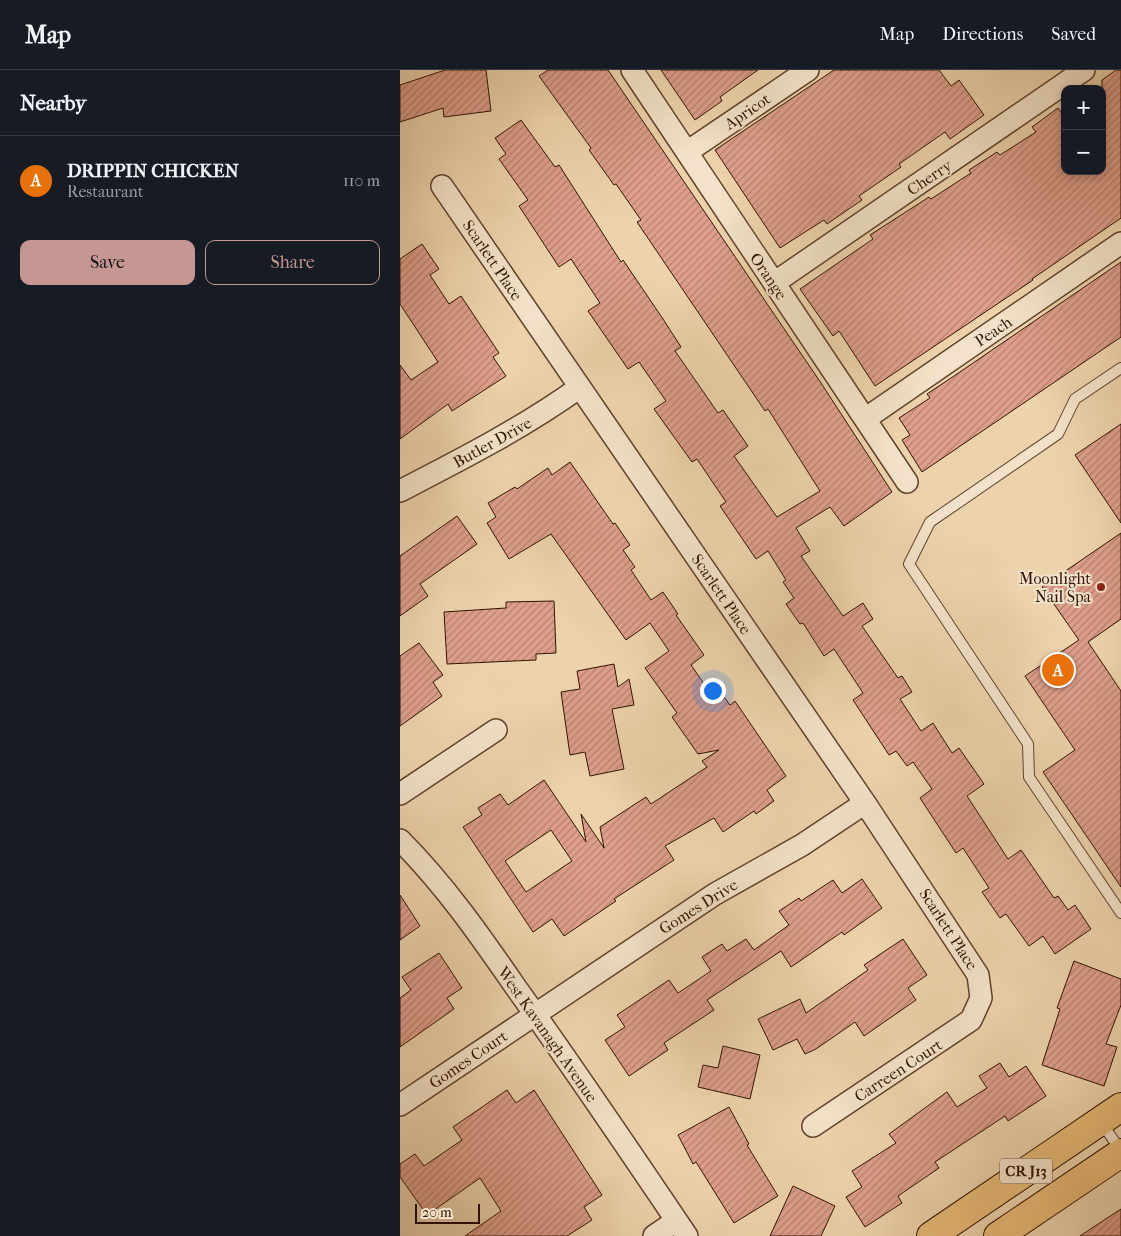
<!DOCTYPE html>
<meta charset="utf-8">
<style>
body{margin:0;font-family:"IM FELL French Canon",serif;background:#20242c;color:#f1f3f6}
.controls{position:absolute;right:15px;top:15px;display:grid;overflow:hidden;border-radius:10px;box-shadow:0 2px 8px #0003}
.controls button{width:45px;height:45px;display:grid;place-items:center;padding:0;border:0;border-bottom:1px solid #363941;background:#171b24;color:#f1f3f6;font:25px sans-serif}
.scale{position:absolute;left:15px;bottom:12px;width:65px;box-sizing:border-box;padding-left:5px;border:2px solid #311300;border-top:0;font-size:14px;line-height:18px;white-space:nowrap;color:#311300;-webkit-text-stroke:4px #f3e2c9;paint-order:stroke}
.you{position:absolute;left:312px;top:620px;width:18px;height:18px;margin:-12px;border:4px solid #fff;border-radius:50%;background:#1a73e8;box-shadow:0 0 0 8px #1a73e833}
.badge{display:grid;place-items:center;width:32px;height:32px;border-radius:50%;background:#c59692;color:#fff;font-size:16px;font-weight:700}
.pin{position:absolute;translate:-50% -50%;border:2px solid #fff;box-shadow:0 1px 5px #0006}
.list{margin:0;padding:0;list-style:none}
h2{display:flex;justify-content:space-between;align-items:center;height:65px;margin:0;padding:0 20px;font-size:21px}
h2 small{font-size:16px;font-weight:400;color:#9ea1a6}
.list li{display:grid;grid-template-columns:32px 1fr auto;gap:15px;align-items:center;box-sizing:border-box;height:90px;padding:0 20px;border-top:1px solid #363941}
.list b{display:block;font-size:19px;white-space:nowrap}
.list p{margin:0;font-size:16px;white-space:nowrap;color:#9ea1a6}
.list em{font-size:16px;font-style:normal;color:#9ea1a6}
.actions{display:flex;gap:10px;padding:15px 20px}
.actions a{flex:1;padding:11px 0;border:1px solid #c59692;border-radius:10px;text-align:center;font-size:18px;color:#c59692}
.actions .main{background:#c59692;color:#111}
.map{position:relative;flex:none;width:721px;height:1166px;overflow:hidden}
header{display:flex;align-items:center;gap:30px;box-sizing:border-box;height:70px;padding:0 25px;background:#171b24;border-bottom:1px solid #363941}
header strong{font-size:24px}
nav{display:flex;gap:28px;margin-inline-start:auto;font-size:18px}
main{display:flex}
aside{flex:1;background:#171b24}
.map>svg:first-child{display:block}
.building{fill:url(#building-hatch);stroke:#311300;fill-rule:evenodd}
.lines{fill:none;stroke-linecap:round;stroke-linejoin:round}
.lane-casing{stroke:#60432b;stroke-width:12}
.street-casing{stroke:#60432b;stroke-width:24}
.primary-casing{stroke:#311300;stroke-width:30}
.lane{stroke:#f3e2c9;stroke-width:10}
.street{stroke:#f3e2c9;stroke-width:21}
.primary{stroke:#e6ba76;stroke-width:28}
.poi-dot{fill:#8f2418;stroke:#f3e2c9;stroke-width:2}
.labels{text-anchor:middle;stroke-width:4;stroke-linejoin:round;paint-order:stroke}
.shield{fill:#f3e2c9;stroke:#6b513c;stroke-width:1}
.shield-label{font-size:15px;font-weight:bold;fill:#311300}
.street-label{font-size:16px;fill:#311300;stroke:#f3e2c9}
.poi-label{font-size:16px;fill:#311300;stroke:#f3e2c9;text-anchor:end}
</style>
<header>
<strong>Map</strong>
<nav><a>Map</a><a>Directions</a><a>Saved</a></nav>
</header>
<main>
<aside>
<h2>Nearby<small></small></h2>
<ul class="list">
<li><span class="badge" style="background:#e8710a">A</span><div><b>DRIPPIN CHICKEN</b><p>Restaurant</p></div><em>110 m</em></li>
</ul>
<div class="actions"><a class="main">Save</a><a>Share</a></div>
</aside>
<div class="map">
<svg width="721" height="1166" viewBox="0 0 721 1166">
<defs>
<pattern id="building-hatch" width="6" height="6" patternUnits="userSpaceOnUse" patternTransform="scale(1.25)"><rect width="6" height="6" fill="#df9f8c"/><path d="M-1 1l2-2M0 6l6-6M5 7l2-2" fill="none" stroke="#b58070"/></pattern>
</defs>
<rect width="100%" height="100%" fill="#edd3ac"/>
<filter id="stains"><feTurbulence type="fractalNoise" baseFrequency=".004" numOctaves="4"/><feColorMatrix values="0 0 0 0 .2 0 0 0 0 .09 0 0 0 0 .02 0 0 0 .5 -.17"/></filter>
<radialGradient id="worn" r=".72"><stop offset=".6" stop-color="#630" stop-opacity="0"/><stop offset="1" stop-color="#630" stop-opacity=".3"/></radialGradient>
<path class="building" d="M 45,0 L 86,0 L 91,41 L 44,47 L 43,38 L 0,52 L 0,15 Z
M 148,0 L 208,0 L 421,313 L 492,422 L 444,456 L 430,437 L 396,458 L 410,481 L 401,486 L 443,546 L 463,533 L 473,549 L 462,556 L 498,608 L 502,606 L 512,622 L 500,629 L 521,661 L 533,653 L 552,683 L 559,678 L 584,714 L 567,726 L 608,789 L 621,780 L 654,828 L 658,826 L 668,840 L 675,835 L 691,859 L 655,884 L 643,866 L 629,876 L 606,844 L 600,848 L 582,822 L 589,818 L 563,778 L 556,783 L 520,728 L 532,719 L 513,692 L 507,696 L 496,681 L 489,685 L 453,630 L 463,623 L 434,579 L 424,586 L 403,553 L 400,554 L 386,534 L 394,528 L 383,512 L 386,510 L 368,481 L 356,489 L 320,436 L 326,432 L 297,389 L 292,392 L 254,339 L 266,331 L 239,292 L 228,299 L 188,241 L 200,233 L 171,189 L 159,197 L 119,136 L 128,130 L 99,89 L 106,84 L 95,68 L 121,50 L 155,97 L 159,95 L 221,192 L 223,190 L 263,249 L 281,277 L 275,281 L 318,343 L 323,340 L 348,376 L 334,386 L 377,447 L 420,421 L 368,339 L 365,341 L 237,152 L 241,150 L 216,114 L 214,115 L 189,80 L 191,78 L 139,6 Z
M 261,0 L 358,0 L 320,27 L 322,31 L 295,50 Z
M 434,0 L 539,0 L 551,16 L 559,10 L 584,45 L 550,69 L 545,62 L 499,94 L 501,97 L 459,126 L 462,130 L 427,154 L 424,150 L 380,178 L 315,80 Z
M 716,0 L 721,0 L 721,148 L 632,209 L 633,210 L 475,316 L 439,261 L 433,266 L 400,219 L 473,169 L 470,165 L 512,138 L 529,127 L 531,129 L 571,103 L 569,100 L 597,82 L 600,85 L 636,62 L 632,57 L 658,38 L 665,48 L 665,101 L 702,101 L 702,10 Z
M 22,174 L 39,199 L 30,205 L 49,234 L 61,226 L 99,283 L 93,287 L 106,306 L 52,341 L 48,334 L 0,369 L 0,295 L 11,310 L 38,292 L 0,234 L 0,189 Z
M 721,192 L 721,267 L 522,402 L 502,370 L 510,365 L 499,348 L 530,328 L 527,324 L 554,306 Z
M 721,354 L 721,453 L 675,385 Z
M 170,392 L 213,454 L 215,453 L 230,475 L 223,480 L 235,497 L 231,500 L 251,530 L 263,522 L 278,544 L 276,545 L 304,585 L 291,595 L 309,621 L 316,616 L 330,635 L 335,631 L 386,706 L 367,720 L 374,731 L 356,744 L 354,741 L 323,762 L 314,748 L 265,776 L 274,790 L 214,829 L 216,831 L 164,866 L 152,849 L 133,862 L 63,757 L 82,745 L 78,738 L 100,724 L 108,735 L 144,710 L 186,772 L 181,744 L 204,778 L 200,757 L 246,727 L 251,734 L 307,697 L 302,691 L 319,680 L 298,684 L 272,647 L 277,643 L 245,598 L 269,581 L 250,553 L 226,570 L 151,464 L 109,489 L 87,453 L 96,447 L 88,433 L 115,417 L 117,419 L 148,398 L 152,405 ZM 151,760 L 172,791 L 126,822 L 105,791 Z
M 57,446 L 77,474 L 20,514 L 28,526 L 0,546 L 0,486 Z
M 721,463 L 721,549 L 688,572 L 721,621 L 721,817 L 643,702 L 675,680 L 625,606 L 679,570 L 642,517 Z
M 154,531 L 156,583 L 136,584 L 136,590 L 47,594 L 44,542 L 106,538 L 106,532 Z
M 19,573 L 43,605 L 33,612 L 42,626 L 0,656 L 0,586 Z
M 214,594 L 218,617 L 229,609 L 234,635 L 212,639 L 224,699 L 190,706 L 185,682 L 170,685 L 161,622 L 180,619 L 177,601 Z
M 462,809 L 482,838 L 444,865 L 442,862 L 391,897 L 381,881 L 307,930 L 314,940 L 264,973 L 268,980 L 229,1006 L 205,970 L 225,957 L 217,945 L 269,910 L 278,923 L 311,901 L 302,887 L 322,874 L 327,881 L 346,869 L 354,880 L 389,855 L 379,841 L 399,828 L 401,831 L 433,810 L 442,823 Z
M 0,825 L 20,856 L 0,870 Z
M 503,869 L 527,905 L 508,918 L 516,930 L 464,966 L 455,952 L 416,979 L 405,984 L 397,969 L 373,980 L 358,949 L 400,929 L 406,943 L 468,900 L 464,895 Z
M 39,883 L 62,918 L 47,928 L 54,939 L 0,977 L 0,928 L 11,920 L 2,907 Z
M 674,891 L 721,909 L 721,935 L 706,974 L 717,977 L 704,1016 L 642,995 L 660,939 L 657,938 Z
M 323,976 L 360,985 L 350,1029 L 298,1017 L 303,995 L 318,998 Z
M 600,993 L 609,1007 L 626,996 L 646,1026 L 608,1051 L 605,1046 L 535,1092 L 539,1098 L 498,1126 L 502,1133 L 465,1157 L 446,1127 L 462,1117 L 452,1101 L 496,1073 L 489,1064 L 547,1022 L 557,1037 L 587,1018 L 579,1006 Z
M 107,1020 L 116,1033 L 134,1020 L 202,1125 L 184,1137 L 192,1150 L 167,1166 L 65,1166 L 101,1141 L 80,1108 L 27,1145 L 0,1107 L 0,1094 L 15,1084 L 24,1096 L 62,1070 L 53,1057 Z
M 329,1037 L 349,1074 L 347,1075 L 378,1126 L 334,1153 L 296,1092 L 293,1094 L 278,1065 Z
M 393,1116 L 435,1136 L 421,1166 L 370,1166 Z
M 721,1139 L 721,1166 L 680,1166 Z"/>
<g class="lines">
<g class="lane-casing">
<path id="lane" d="M 721,298 L 675,329 L 658,364 L 530,452 L 509,494 L 628,674 L 629,707 L 721,843
M 701,1052 L 721,1081"/>
</g>
<g class="street-casing">
<path id="street" d="M 232,0 L 507,412
M 287,82 L 408,0
M 42,116 L 465,733 L 578,905 L 581,928 L 571,950 L 413,1056
M 374,213 L 684,0
M 465,349 L 721,173
M 0,421 C 62,389 123,358 180,317
M 0,724 L 96,660
M 0,770 C 45,815 81,867 117,919 C 175,1000 231,1083 287,1166
M 0,1035 L 315,824 L 402,775 L 465,733
M 254,1166 L 276,1151"/>
</g>
<g class="primary-casing">
<path id="primary" d="M 531,1166 L 721,1037
M 598,1166 L 721,1083"/>
</g>
<use href="#lane" class="lane"/>
<use href="#street" class="street"/>
<use href="#primary" class="primary"/>
</g>
<circle class="poi-dot" cx="701" cy="517" r="5"/>
<g class="labels">
<rect class="shield" x="600" y="1088.5" width="52" height="25" rx="4"/>
<g class="shield-label">
<text x="626" y="1106">CR J13</text>
</g>
<g class="street-label">
<text transform="translate(347 41) rotate(-34)" y="6">Apricot</text>
<text transform="translate(529 107) rotate(-34)" y="6">Cherry</text>
<text transform="translate(93 190) rotate(56)" y="6">Scarlett Place</text>
<text transform="translate(369 206) rotate(56)" y="6">Orange</text>
<text transform="translate(593 261) rotate(-34)" y="6">Peach</text>
<text transform="translate(92 372) rotate(-29)" y="6">Butler Drive</text>
<text transform="translate(322 524) rotate(56)" y="6">Scarlett Place</text>
<text transform="translate(298 836) rotate(-32)" y="6">Gomes Drive</text>
<text transform="translate(549 859) rotate(57)" y="6">Scarlett Place</text>
<text transform="translate(148 964) rotate(55)" y="6">West Kavanagh Avenue</text>
<text transform="translate(68 989) rotate(-34)" y="6">Gomes Court</text>
<text transform="translate(498 1000) rotate(-33)" y="6">Carreen Court</text>
</g>
<g class="poi-label">
<text x="691" y="514">Moonlight<tspan x="691" dy="18">Nail Spa</tspan></text>
</g>
</g>
<rect width="100%" height="100%" filter="url(#stains)"/>
<rect width="100%" height="100%" fill="url(#worn)"/>
</svg>
<div class="controls">
<button>+</button>
<button>−</button>
</div>
<div class="scale">20 m</div>
<div class="you"></div>
<div class="pin badge" style="left:658px;top:600px;background:#e8710a">A</div>
</div>
</main>
